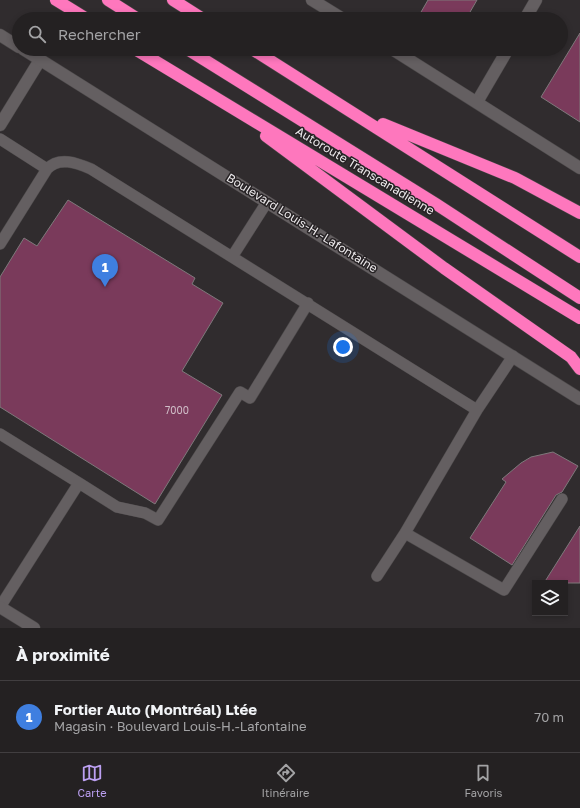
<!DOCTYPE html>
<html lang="fr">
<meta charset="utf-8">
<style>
body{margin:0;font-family:"Golos Text",sans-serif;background:#302e2f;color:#f1f3f6}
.controls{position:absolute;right:12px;bottom:12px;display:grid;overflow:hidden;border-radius:0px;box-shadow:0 2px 6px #0003}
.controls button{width:36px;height:36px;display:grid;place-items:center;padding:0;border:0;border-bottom:1px solid #413e40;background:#242122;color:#f1f3f6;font:20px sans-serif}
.you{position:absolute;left:343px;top:347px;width:14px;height:14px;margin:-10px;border:3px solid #fff;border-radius:50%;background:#1a73e8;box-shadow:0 0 0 6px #1a73e833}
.badge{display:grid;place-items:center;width:26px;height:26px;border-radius:50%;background:#bca0f2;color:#fff;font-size:13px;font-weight:700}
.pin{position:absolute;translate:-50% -33px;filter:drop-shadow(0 1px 2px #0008)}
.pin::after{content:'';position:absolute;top:21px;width:14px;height:12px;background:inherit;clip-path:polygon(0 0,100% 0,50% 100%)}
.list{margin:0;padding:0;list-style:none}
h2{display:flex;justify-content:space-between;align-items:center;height:52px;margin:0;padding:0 16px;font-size:17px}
h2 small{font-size:13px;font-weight:400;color:#a3a3a5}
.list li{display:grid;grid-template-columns:26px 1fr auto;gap:12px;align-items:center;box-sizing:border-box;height:72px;padding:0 16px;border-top:1px solid #413e40}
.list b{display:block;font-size:15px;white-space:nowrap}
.list p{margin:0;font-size:13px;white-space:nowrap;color:#a3a3a5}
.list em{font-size:13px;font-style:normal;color:#a3a3a5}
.icon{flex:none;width:22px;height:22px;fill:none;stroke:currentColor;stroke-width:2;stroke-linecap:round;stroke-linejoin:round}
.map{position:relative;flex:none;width:580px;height:628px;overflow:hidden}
.search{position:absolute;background:#242122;box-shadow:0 2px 6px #0003;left:12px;right:12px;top:12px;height:44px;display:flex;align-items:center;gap:10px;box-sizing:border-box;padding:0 14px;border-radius:22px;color:#a3a3a5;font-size:15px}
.sheet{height:124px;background:#242122}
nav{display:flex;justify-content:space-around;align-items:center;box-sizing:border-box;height:56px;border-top:1px solid #413e40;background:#242122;font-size:11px;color:#a3a3a5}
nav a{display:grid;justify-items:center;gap:2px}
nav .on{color:#bca0f2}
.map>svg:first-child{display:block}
.building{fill:#7a3a5b;stroke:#7e797b}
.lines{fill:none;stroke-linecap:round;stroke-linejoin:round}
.lane-casing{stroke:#4b4849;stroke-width:12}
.street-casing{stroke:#4b4849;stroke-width:13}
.secondary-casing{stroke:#4b4849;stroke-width:13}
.highway-casing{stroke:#4b4849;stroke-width:13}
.lane{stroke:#645f61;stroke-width:11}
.street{stroke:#645f61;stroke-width:12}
.secondary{stroke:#645f61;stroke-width:12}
.highway{stroke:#fe77bd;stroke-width:12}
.labels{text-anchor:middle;stroke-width:3;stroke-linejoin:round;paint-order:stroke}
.number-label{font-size:10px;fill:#d0bec8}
.street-label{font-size:12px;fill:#edeaec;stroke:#262224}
</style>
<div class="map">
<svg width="580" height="628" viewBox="0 0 580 628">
<rect width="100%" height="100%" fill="#302c2e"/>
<path class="building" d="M 428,0 L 477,0 L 466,19 L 417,19 Z
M 580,33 L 580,122 L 541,97 Z
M 68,200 L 195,278 L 192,284 L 223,303 L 182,371 L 222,395 L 155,504 L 0,407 L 0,277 L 24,238 L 37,246 Z
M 553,452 L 578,466 L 562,492 L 556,495 L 512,565 L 470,538 L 506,482 L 502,479 L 521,463 L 531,457 Z
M 580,526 L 580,583 L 544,583 Z"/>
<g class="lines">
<g class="lane-casing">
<path id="lane" d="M 0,139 L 47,169 L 0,244
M 47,169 C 59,156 77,163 91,169 L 232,257
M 267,202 L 232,257 L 477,410 L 513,356
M 0,434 L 79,483 L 0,607
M 79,483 L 117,507 L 145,513 L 158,520 L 240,392 L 250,398 L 308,303
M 405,533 L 504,590 L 562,499
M 377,576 L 405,533 L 477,410"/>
</g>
<g class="street-casing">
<path id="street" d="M 525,19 L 536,0
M 477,102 L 508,49
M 0,125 L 40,60
M 0,607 L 34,628"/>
</g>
<g class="secondary-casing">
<path id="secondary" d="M 312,0 L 343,19
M 0,35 L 19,47
M 23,49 L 580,399
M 392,49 L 580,168"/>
</g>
<g class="highway-casing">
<path id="highway" d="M 56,0 L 87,19
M 108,0 L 138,19
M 173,0 L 203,19
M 135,49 L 580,318
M 187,49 L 436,204 L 580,298
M 252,49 L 580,257
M 383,124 L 515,178 L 580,213
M 266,136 L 444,268 L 571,357 L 580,369"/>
</g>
<use href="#lane" class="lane"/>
<use href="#street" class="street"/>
<use href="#secondary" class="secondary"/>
<use href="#highway" class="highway"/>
</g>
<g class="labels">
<g class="number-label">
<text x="177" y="414">7000</text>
</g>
<g class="street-label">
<text transform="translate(365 171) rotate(31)" y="4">Autoroute Transcanadienne</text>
<text transform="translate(302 223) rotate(32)" y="4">Boulevard Louis-H.-Lafontaine</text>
</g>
</g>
</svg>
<div class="controls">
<button><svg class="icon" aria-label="layers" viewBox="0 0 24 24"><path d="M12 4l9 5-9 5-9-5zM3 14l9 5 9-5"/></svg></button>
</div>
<div class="you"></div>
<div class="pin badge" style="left:105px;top:287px;background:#3f7fe0">1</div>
<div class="search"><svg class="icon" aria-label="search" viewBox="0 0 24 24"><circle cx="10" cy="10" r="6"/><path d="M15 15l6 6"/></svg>Rechercher</div>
</div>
<section class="sheet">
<h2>À proximité<small></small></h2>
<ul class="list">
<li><span class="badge" style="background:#3f7fe0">1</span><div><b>Fortier Auto (Montréal) Ltée</b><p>Magasin · Boulevard Louis-H.-Lafontaine</p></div><em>70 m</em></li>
</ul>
</section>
<nav>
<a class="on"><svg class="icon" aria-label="map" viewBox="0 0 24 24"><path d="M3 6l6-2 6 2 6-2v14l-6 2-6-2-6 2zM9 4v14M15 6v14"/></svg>Carte</a>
<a><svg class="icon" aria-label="directions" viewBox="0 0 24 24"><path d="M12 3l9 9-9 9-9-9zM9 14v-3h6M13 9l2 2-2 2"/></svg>Itinéraire</a>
<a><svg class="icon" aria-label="saved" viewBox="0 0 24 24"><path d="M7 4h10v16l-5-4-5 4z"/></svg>Favoris</a>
</nav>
